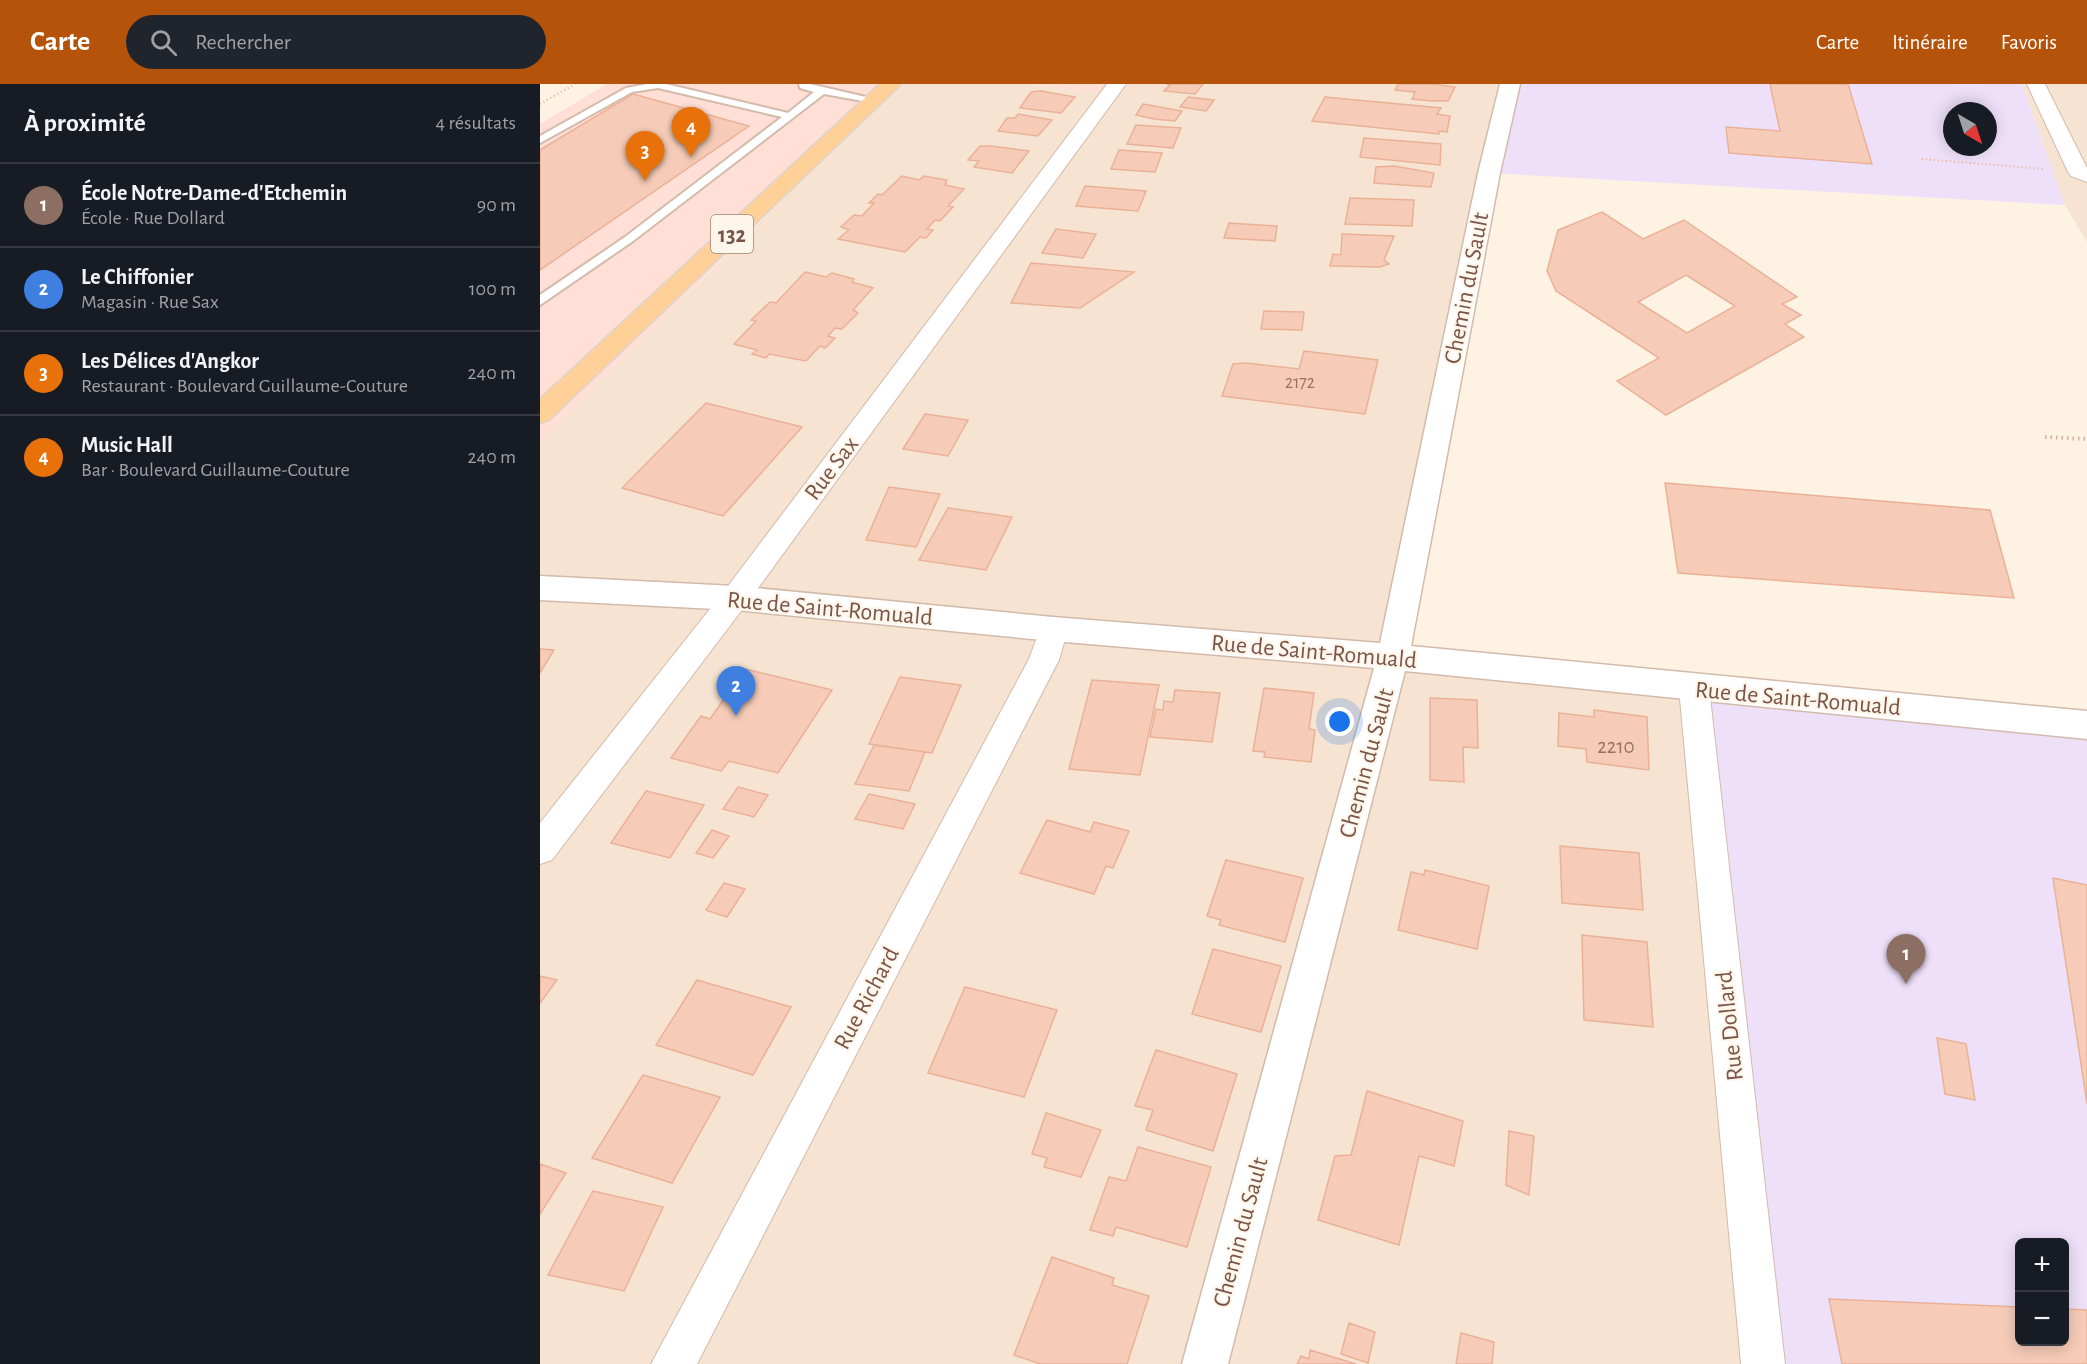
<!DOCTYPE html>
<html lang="fr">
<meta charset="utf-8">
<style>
body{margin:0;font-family:"Alegreya Sans",sans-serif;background:#20242c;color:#f1f3f6}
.controls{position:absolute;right:18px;bottom:18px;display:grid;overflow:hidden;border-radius:9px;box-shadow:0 3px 15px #0003}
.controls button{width:54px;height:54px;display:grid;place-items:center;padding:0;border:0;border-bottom:2px solid #363941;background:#171b24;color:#f1f3f6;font:30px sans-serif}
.compass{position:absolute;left:1403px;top:18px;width:54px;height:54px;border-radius:50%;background:#171b24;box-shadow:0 3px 15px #0003;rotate:141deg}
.you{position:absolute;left:800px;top:638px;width:21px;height:21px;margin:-15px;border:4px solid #fff;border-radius:50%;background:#1a73e8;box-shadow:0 0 0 9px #1a73e833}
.badge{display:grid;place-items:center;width:39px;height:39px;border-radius:50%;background:#b45309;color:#fff;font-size:20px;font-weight:700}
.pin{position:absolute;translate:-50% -50px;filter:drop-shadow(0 2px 3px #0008)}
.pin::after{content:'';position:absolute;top:32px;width:21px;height:18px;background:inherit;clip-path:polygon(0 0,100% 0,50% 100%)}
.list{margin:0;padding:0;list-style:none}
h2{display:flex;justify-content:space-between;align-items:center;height:78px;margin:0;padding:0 24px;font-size:26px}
h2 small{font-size:20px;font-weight:400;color:#9ea1a6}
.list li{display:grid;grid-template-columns:39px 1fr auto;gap:18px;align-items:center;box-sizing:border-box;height:84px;padding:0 24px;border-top:2px solid #363941}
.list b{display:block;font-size:22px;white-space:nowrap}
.list p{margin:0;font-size:20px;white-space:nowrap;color:#9ea1a6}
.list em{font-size:20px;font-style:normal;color:#9ea1a6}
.icon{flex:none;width:33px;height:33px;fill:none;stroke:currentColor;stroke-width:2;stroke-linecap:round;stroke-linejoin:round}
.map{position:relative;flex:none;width:1547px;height:1280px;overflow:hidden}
header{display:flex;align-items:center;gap:36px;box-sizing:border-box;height:84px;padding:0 30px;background:#b45309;color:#fff}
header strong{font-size:28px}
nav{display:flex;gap:33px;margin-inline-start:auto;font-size:21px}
.search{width:420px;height:54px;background:#20242c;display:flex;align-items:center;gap:15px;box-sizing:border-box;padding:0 21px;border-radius:33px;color:#9ea1a6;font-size:22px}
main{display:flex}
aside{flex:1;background:#171b24}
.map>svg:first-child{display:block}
.residential{fill:#f6e3d1}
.commercial{fill:#ffdfd6}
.education{fill:#efe0fa;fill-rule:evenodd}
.building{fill:#f6ccb8;stroke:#eab197;stroke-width:1.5;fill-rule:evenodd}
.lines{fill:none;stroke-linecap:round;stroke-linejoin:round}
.service-casing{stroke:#d3baab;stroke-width:4}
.minor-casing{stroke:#d3baab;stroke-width:2}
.tertiary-casing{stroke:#d3baab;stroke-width:3}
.primary-casing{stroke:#dcd3cf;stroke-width:3}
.path-far1{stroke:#dbaf9b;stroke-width:2;stroke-dasharray:1 3;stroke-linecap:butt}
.path{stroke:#dbaf9b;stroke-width:4;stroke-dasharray:1.5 4;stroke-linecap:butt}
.service{fill:#fff;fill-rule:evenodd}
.minor{fill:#fff;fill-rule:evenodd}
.tertiary{fill:#fff;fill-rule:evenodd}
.primary{fill:#ffd199;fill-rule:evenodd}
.labels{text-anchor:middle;stroke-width:4.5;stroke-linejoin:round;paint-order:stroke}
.far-number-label{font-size:18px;fill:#987363}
.number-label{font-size:21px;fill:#987363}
.shield{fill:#fff6eb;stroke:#a18578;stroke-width:1.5}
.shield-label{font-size:22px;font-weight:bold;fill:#795547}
.street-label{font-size:24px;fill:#795547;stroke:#fff6eb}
</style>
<header>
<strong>Carte</strong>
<div class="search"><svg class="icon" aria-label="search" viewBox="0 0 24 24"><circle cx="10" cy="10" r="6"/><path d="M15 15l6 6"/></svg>Rechercher</div>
<nav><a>Carte</a><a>Itinéraire</a><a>Favoris</a></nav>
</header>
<main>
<aside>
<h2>À proximité<small>4 résultats</small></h2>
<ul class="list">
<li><span class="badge" style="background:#8d6e63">1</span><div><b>École Notre-Dame-d'Etchemin</b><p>École · Rue Dollard</p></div><em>90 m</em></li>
<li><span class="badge" style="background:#3f7fe0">2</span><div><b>Le Chiffonier</b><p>Magasin · Rue Sax</p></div><em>100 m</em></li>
<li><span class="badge" style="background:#e8710a">3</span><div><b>Les Délices d'Angkor</b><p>Restaurant · Boulevard Guillaume-Couture</p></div><em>240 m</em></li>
<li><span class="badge" style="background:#e8710a">4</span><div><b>Music Hall</b><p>Bar · Boulevard Guillaume-Couture</p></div><em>240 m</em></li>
</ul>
</aside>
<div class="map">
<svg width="1547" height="1280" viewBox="0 0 1547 1280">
<rect width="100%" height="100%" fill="#fef2e3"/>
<path class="residential" d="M 358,0 L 490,0 L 565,10 L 573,0 L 970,0 L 853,573 L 1154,604 L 1223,1280 L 0,1280 L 0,358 Z
M 1482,0 L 1547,0 L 1547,158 L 1525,121 Z"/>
<path class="commercial" d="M 67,0 L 358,0 L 0,358 L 0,40 Z
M 490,0 L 573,0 L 565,10 Z"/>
<path class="education" d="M 970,0 L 1482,0 L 1525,121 L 949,89 ZM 1412,27 L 1448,27 L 1448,63 L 1412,63 Z
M 1154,604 L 1547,642 L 1547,1280 L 1223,1280 ZM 1480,1158 L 1524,1158 L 1524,1258 L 1480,1258 Z"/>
<path class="building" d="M 627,0 L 663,0 L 655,10 L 624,7 L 630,1 Z
M 858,0 L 892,0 L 915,3 L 908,17 L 892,17 L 872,15 L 875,8 L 855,6 Z
M 1230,0 L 1308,0 L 1332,80 L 1189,69 L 1186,43 L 1240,47 Z
M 501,7 L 535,13 L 521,29 L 480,24 L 491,8 Z
M 93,10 L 209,42 L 0,186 L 0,66 Z
M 648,13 L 674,16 L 666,27 L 640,23 Z
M 785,13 L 901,24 L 897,30 L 910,32 L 907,48 L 899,47 L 899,50 L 772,37 Z
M 603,20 L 642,27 L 635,37 L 614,35 L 596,31 Z
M 478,30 L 512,36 L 498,52 L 458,47 L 467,34 L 475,34 Z
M 596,41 L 641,44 L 633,64 L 587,60 Z
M 824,54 L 901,60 L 900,81 L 820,73 Z
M 440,62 L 451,62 L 489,67 L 472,89 L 434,83 L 439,77 L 428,76 Z
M 579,66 L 622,69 L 615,88 L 571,85 Z
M 854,82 L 894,89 L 891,103 L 834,99 L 836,83 Z
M 362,92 L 379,96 L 384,92 L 407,96 L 405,101 L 424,105 L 408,122 L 413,123 L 400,137 L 395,136 L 387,145 L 393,146 L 386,154 L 380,153 L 365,168 L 298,155 L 309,146 L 301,143 L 314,131 L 322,132 L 334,119 L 329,119 L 338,110 L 342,111 Z
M 545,102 L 606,107 L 598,127 L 536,122 Z
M 810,114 L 874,116 L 872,142 L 805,140 Z
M 1062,128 L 1103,155 L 1144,136 L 1257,213 L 1242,220 L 1261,231 L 1245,240 L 1264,253 L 1126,331 L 1077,297 L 1119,274 L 1016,207 L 1007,187 L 1018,146 ZM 1146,191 L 1195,222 L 1147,249 L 1098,218 Z
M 689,139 L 737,142 L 735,157 L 684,154 Z
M 516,145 L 556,150 L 543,174 L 502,169 Z
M 802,150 L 854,152 L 844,176 L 849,180 L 840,183 L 790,182 L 793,170 L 801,171 Z
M 491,179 L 594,188 L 540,224 L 471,219 Z
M 265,188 L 286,193 L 292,189 L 314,195 L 312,198 L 333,204 L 313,226 L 318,229 L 302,245 L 295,244 L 288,252 L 295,254 L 285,264 L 280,262 L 266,277 L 229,270 L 226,274 L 212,270 L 217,266 L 194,260 L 216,237 L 211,236 L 230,218 L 236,219 Z
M 724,227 L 764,228 L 762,246 L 721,245 Z
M 764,267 L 838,276 L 825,330 L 682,312 L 693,280 L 706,279 L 759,285 Z
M 166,319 L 262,343 L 183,432 L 82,404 Z
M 385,330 L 428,336 L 408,372 L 363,365 Z
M 1125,399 L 1450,426 L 1474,514 L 1138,489 Z
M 349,403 L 400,410 L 376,463 L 326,456 Z
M 408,424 L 472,433 L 446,486 L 379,476 Z
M 0,565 L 14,566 L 0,589 Z
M 205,585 L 292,606 L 238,689 L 189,677 L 181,687 L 131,674 L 161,632 L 170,635 Z
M 360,593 L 421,601 L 392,669 L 329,660 Z
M 552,596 L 619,601 L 600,691 L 529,685 Z
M 724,604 L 774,609 L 769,645 L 775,646 L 771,678 L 724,673 L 725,668 L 713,667 Z
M 635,606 L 680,609 L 672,658 L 610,653 L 616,625 L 623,626 L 624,617 L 633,618 Z
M 890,614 L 937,616 L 938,664 L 923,663 L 924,698 L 890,696 Z
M 1054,626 L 1107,633 L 1109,686 L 1047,678 L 1046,665 L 1018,662 L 1019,629 L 1054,633 Z
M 334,661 L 385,668 L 369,707 L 315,700 Z
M 198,703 L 228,711 L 214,733 L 183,725 Z
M 106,707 L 164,721 L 130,774 L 71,759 Z
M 329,710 L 375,720 L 363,745 L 315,735 Z
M 507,736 L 550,748 L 554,738 L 589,747 L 573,784 L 566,782 L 554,810 L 480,789 Z
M 172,746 L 189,752 L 173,774 L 156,769 Z
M 1020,762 L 1099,769 L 1103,826 L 1022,819 Z
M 686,776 L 763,794 L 745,858 L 679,841 L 681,836 L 667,832 Z
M 885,786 L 949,802 L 937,865 L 858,846 L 871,788 L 884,791 Z
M 1513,794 L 1547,801 L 1547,1020 Z
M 184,799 L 205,805 L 187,833 L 166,826 Z
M 1042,851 L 1107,858 L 1113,943 L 1044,936 Z
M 673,865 L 741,882 L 721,948 L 652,930 Z
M 0,892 L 17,896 L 0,919 Z
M 157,896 L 251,923 L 213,991 L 116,961 Z
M 425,903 L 517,926 L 484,1013 L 388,989 Z
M 1397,954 L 1426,960 L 1435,1016 L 1405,1010 Z
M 616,966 L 697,990 L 673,1067 L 606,1046 L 613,1026 L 595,1022 Z
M 103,991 L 180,1013 L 132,1099 L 52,1074 Z
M 827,1007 L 923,1037 L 914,1082 L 879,1072 L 859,1161 L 778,1136 L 795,1072 L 811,1071 Z
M 506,1029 L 561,1046 L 541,1093 L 504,1083 L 507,1074 L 492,1070 Z
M 969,1047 L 994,1052 L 989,1111 L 966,1101 Z
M 598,1063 L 671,1083 L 647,1163 L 576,1143 L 573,1152 L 550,1146 L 569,1093 L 586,1097 Z
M 0,1080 L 26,1089 L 0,1130 Z
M 53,1107 L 123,1123 L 84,1207 L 8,1191 Z
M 512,1173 L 574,1194 L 572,1201 L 609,1212 L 587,1280 L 501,1280 L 474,1271 Z
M 1289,1215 L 1480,1223 L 1480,1258 L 1524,1258 L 1524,1225 L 1547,1226 L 1547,1280 L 1302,1280 Z
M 809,1239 L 835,1248 L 828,1279 L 801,1270 Z
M 921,1249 L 954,1258 L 952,1280 L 916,1280 Z
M 770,1266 L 816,1280 L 757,1280 L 761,1272 L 769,1275 Z"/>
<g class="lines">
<g class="service-casing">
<path id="service" d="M 107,0 L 126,0 L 248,29 L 274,8 L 260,4 L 259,0 L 270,0 L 339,16 L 334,19 L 284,10 L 93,157 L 0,221 L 0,211 L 85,153 L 242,33 L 118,4 L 92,8 L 0,59 L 0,52 L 86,4 Z"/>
</g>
<g class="minor-casing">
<path id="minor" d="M 567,0 L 586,0 L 205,522 L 12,776 L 0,780 L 0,739 L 185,506 Z
M 1487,0 L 1505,0 L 1547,84 L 1547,98 L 1531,92 L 1528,88 Z
M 513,533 L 523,537 L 528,545 L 519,576 L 157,1280 L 111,1280 L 489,575 L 503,537 Z
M 1154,591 L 1165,595 L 1169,604 L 1245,1280 L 1201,1280 L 1139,604 L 1143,595 Z"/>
</g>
<g class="tertiary-casing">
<path id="tertiary" d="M 960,0 L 980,0 L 960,89 L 871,562 L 1547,627 L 1547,655 L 865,587 L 688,1280 L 642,1280 L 834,584 L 513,557 L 195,526 L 0,516 L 0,492 L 195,502 L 513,533 L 840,559 L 938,89 Z"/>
</g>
<g class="primary-casing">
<path id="primary" d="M 340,0 L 361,0 L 9,336 L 0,339 L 0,315 Z"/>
</g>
<path class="path-far1" d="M 0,20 L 35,0
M 1382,75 L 1504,85"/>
<path class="path" d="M 1505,353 L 1547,355"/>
<use href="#service" class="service"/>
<use href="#minor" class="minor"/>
<use href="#tertiary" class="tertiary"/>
<use href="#primary" class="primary"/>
</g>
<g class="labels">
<g class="far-number-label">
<text x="760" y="304">2172</text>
</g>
<g class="number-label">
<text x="1076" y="669">2210</text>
</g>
<rect class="shield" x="171" y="131" width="42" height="38" rx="4.5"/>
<g class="shield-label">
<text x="192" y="158">132</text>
</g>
<g class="street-label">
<text transform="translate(926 204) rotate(-79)" y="8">Chemin du Sault</text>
<text transform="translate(291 384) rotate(-53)" y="8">Rue Sax</text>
<text transform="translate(290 524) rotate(5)" y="8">Rue de Saint-Romuald</text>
<text transform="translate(774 567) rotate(5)" y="8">Rue de Saint-Romuald</text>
<text transform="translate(1258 614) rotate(5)" y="8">Rue de Saint-Romuald</text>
<text transform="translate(826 679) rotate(-75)" y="8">Chemin du Sault</text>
<text transform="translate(326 914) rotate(-62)" y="8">Rue Richard</text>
<text transform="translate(1189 942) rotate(-96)" y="8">Rue Dollard</text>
<text transform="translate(700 1148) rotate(-75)" y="8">Chemin du Sault</text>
</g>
</g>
</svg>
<div class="controls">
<button>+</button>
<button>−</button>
</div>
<svg class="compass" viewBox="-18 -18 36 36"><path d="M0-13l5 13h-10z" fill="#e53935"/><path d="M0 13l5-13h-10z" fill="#9ea1a6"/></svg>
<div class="you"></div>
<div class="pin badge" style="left:1366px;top:900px;background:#8d6e63">1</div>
<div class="pin badge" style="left:196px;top:632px;background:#3f7fe0">2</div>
<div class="pin badge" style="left:105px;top:97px;background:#e8710a">3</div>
<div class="pin badge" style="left:151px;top:73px;background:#e8710a">4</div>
</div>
</main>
